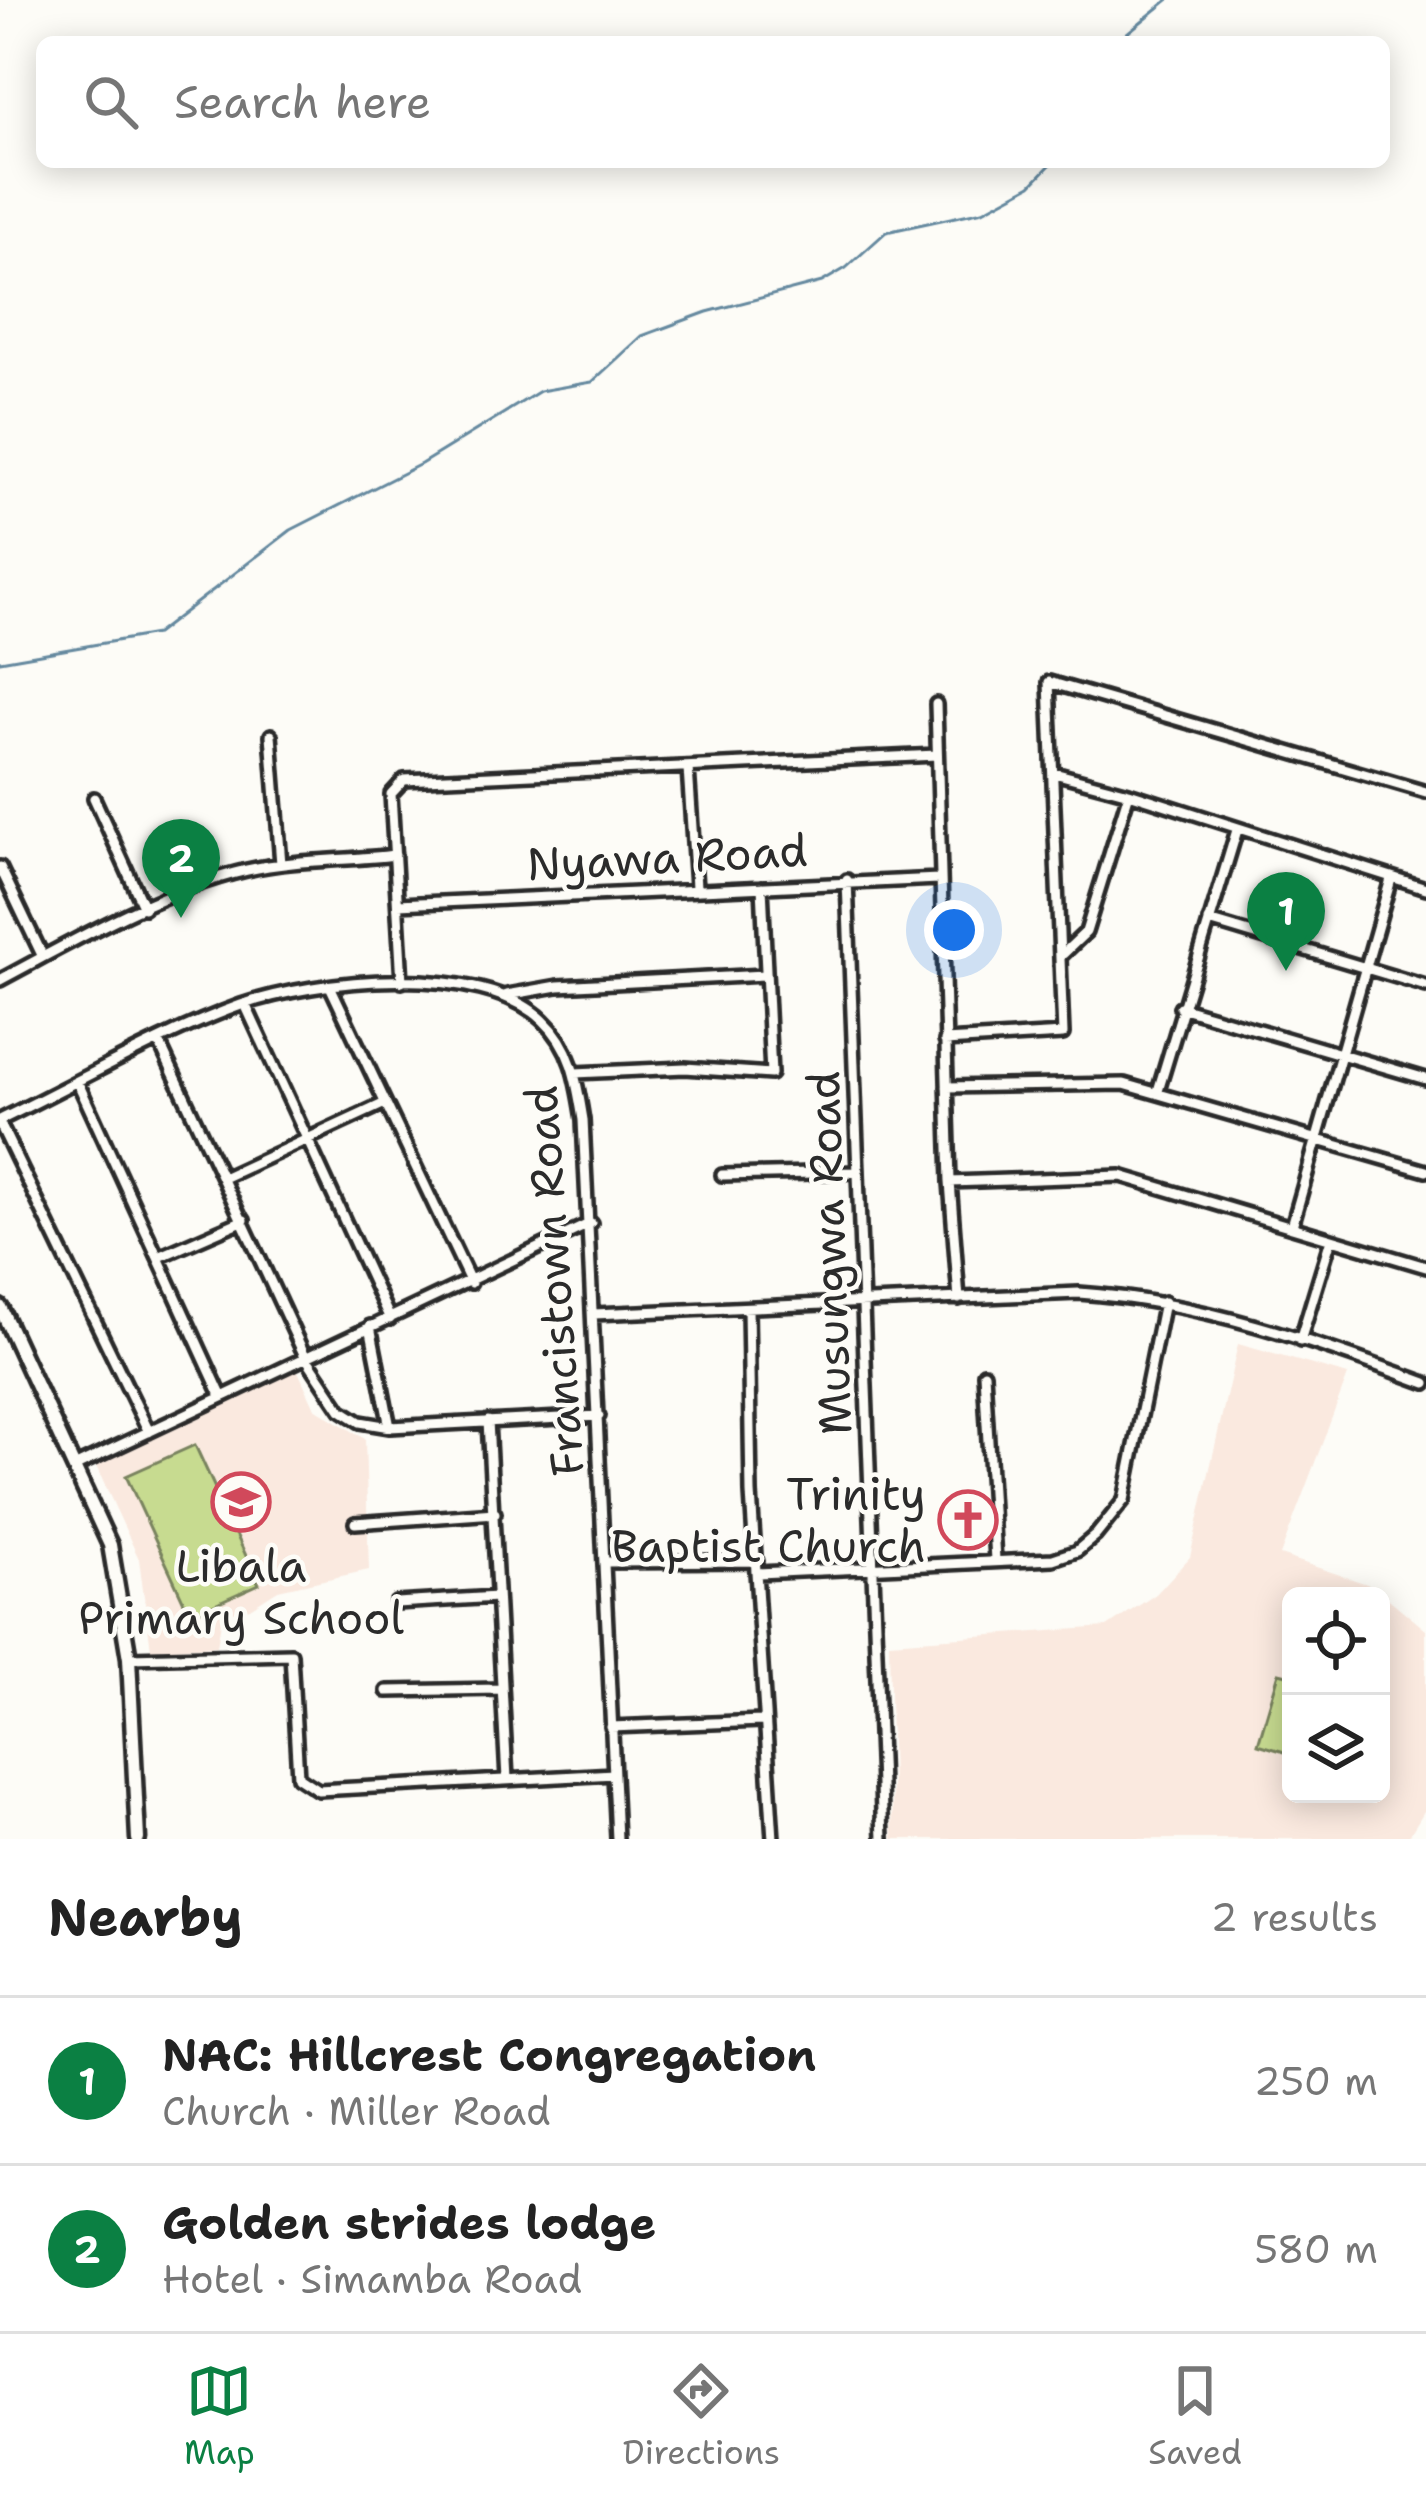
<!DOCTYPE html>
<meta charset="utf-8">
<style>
body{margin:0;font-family:"Shantell Sans",sans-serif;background:#f2f2f2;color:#222}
.controls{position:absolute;right:36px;bottom:36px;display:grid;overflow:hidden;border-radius:18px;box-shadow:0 6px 30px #0003}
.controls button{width:108px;height:108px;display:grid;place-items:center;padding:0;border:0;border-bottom:3px solid #e0e0e0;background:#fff;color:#222;font:60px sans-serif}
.you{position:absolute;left:954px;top:930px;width:42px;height:42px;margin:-30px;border:9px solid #fff;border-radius:50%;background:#1a73e8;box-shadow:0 0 0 18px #1a73e833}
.badge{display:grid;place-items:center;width:78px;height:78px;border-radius:50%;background:#0b8043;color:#fff;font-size:39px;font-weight:700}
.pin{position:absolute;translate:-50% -99px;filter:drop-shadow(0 3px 6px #0008)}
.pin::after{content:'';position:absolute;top:63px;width:42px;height:36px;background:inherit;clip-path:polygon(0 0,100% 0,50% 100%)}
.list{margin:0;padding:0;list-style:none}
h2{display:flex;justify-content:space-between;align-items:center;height:156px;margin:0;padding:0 48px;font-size:51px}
h2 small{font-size:39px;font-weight:400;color:#767676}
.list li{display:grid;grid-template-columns:78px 1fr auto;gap:36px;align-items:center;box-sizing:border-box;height:168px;padding:0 48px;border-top:3px solid #e0e0e0}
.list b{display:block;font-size:45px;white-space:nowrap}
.list p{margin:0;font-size:39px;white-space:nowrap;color:#767676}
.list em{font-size:39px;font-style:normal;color:#767676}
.icon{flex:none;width:66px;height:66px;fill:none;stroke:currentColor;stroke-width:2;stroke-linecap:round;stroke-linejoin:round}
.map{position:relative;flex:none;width:1426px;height:1839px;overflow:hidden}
.search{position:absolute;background:#fff;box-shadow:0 6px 30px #0003;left:36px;right:36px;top:36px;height:132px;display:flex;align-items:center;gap:30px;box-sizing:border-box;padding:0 42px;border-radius:18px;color:#767676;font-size:45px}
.sheet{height:492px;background:#fff}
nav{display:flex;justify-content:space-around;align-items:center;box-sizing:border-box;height:168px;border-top:3px solid #e0e0e0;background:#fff;font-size:33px;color:#767676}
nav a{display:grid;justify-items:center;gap:6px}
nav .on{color:#0b8043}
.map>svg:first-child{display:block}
.built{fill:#fae9df;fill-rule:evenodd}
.green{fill:#c7db90;stroke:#79835e;stroke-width:3}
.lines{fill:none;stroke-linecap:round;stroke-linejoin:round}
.stream{stroke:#65899f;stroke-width:3}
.street-casing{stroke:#2b2b2b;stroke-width:18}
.secondary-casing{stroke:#2b2b2b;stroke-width:21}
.street{stroke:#fdfcf7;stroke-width:9}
.secondary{stroke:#fdfcf7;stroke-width:12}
.labels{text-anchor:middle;stroke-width:9;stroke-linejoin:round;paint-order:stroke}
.street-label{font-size:45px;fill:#2b2b2b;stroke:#fdfcf7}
.poi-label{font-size:45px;fill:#2b2b2b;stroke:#fdfcf7;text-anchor:end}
</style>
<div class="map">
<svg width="1426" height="1839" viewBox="0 0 1426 1839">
<rect width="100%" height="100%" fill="#fdfcf7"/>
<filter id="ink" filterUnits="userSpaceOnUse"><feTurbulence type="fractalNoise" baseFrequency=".00833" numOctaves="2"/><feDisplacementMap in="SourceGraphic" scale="24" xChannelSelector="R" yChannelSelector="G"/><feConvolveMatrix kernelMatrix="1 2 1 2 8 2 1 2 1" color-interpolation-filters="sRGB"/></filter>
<g filter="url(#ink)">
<path class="built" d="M 1238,1344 L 1348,1375 L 1280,1555 L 1373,1586 L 1426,1630 L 1426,1808 L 1407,1839 L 893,1839 L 889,1642 L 1107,1627 L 1156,1594 L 1190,1557 ZM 1291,1596 L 1381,1596 L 1381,1794 L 1291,1794 Z
M 297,1369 L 315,1408 L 365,1439 L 369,1570 L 278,1590 L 250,1608 L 222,1615 L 217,1646 L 151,1649 L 139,1559 L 96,1466 Z"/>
<path class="green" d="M 195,1445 L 259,1584 L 190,1615 L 126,1476 Z
M 1279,1673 L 1291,1676 L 1291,1754 L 1258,1744 Z"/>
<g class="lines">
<path class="stream" d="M 1116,42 L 1168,0
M 0,661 L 156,634 L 291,530 L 421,464 L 540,391 L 592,382 L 642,336 L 707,312 L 822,282 L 846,268 L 886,232 L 983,211 L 1031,185 L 1053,162"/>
<g class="street-casing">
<path id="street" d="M 936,704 L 950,1182 L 959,1299
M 271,735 L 281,864
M 688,768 L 696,887
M 1054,773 L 1129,793
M 94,798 L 144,908
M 0,867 L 43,957
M 847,880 L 883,1839
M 398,904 L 939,879
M 1209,921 L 1426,986
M 1063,954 L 1086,932 L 1129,793 L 1426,888
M 0,980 C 77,939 161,890 247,870 C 295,859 346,861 395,855
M 402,982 L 391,794 L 404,780 L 937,755
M 331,988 L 471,1283
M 507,995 L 558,986 L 764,975
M 245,1004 L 390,1319
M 1180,1007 L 1426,1079
M 945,1041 L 1063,1034 L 1049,682 L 1426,792
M 159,1042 L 305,1356 L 341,1410 L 360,1422 L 390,1427 L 599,1416
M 575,1073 L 685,1068 L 771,1074 L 762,887
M 78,1083 L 221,1395
M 947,1087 L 1124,1084 L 1426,1171
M 1158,1091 L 1237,830
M 0,1120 C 79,1082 158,1035 241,1005 C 316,979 481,961 543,1020 C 572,1047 577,1082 583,1120 L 617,1839
M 0,1124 L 149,1432
M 722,1175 L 857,1172
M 223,1178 L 383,1104
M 950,1182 L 1121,1176 L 1426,1267
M 1292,1226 L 1391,879
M 159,1257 L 244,1220
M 748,1308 L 751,1493 L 773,1839
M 594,1314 L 1079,1293 C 1198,1301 1315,1342 1426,1383
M 370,1326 L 390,1427
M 1300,1341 L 1331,1239
M 984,1373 L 995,1560
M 488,1421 L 507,1779
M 76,1466 L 591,1223
M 355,1523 L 495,1513
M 605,1562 L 757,1561
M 758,1573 L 1053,1559 L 1077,1551 L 1096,1535 L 1124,1500 L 1164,1302
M 396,1603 L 497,1597
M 129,1658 L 291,1654 L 298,1777 L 318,1790 L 614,1774
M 387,1691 L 501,1689
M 611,1727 L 762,1721"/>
</g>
<g class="secondary-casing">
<path id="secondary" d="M 0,1307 L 110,1545 L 129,1658 L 138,1839"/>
</g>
<use href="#street" class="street"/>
<use href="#secondary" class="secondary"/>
</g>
</g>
<defs>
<g id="school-ring" transform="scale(3)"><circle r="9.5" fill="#fdfcf7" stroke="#d1495b" stroke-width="1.5"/><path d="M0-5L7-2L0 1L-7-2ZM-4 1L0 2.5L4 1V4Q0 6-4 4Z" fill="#d1495b"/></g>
<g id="church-ring" transform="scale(3)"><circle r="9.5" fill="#fdfcf7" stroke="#d1495b" stroke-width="1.5"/><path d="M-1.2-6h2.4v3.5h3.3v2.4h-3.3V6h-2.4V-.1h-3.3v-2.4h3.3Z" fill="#d1495b"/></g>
</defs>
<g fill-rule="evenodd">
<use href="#school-ring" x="241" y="1502"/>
<use href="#church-ring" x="968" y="1520"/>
</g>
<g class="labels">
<g class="street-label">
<text transform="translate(667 857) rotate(-3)" y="16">Nyawa Road</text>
<text transform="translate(829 1253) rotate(-92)" y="16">Musungwa Road</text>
<text transform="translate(554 1281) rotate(-94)" y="16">Francistown Road</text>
</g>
<g class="poi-label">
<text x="926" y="1510">Trinity<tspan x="926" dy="52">Baptist Church</tspan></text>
<text x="241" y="1582" text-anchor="middle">Libala<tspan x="241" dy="52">Primary School</tspan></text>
</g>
</g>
</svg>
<div class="controls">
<button><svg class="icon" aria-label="locate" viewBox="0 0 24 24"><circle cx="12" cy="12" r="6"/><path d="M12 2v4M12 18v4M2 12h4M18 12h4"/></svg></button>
<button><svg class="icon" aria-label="layers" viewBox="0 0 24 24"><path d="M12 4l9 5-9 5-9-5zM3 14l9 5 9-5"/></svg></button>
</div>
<div class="you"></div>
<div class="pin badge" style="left:1286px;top:971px">1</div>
<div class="pin badge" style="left:181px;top:918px">2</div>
<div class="search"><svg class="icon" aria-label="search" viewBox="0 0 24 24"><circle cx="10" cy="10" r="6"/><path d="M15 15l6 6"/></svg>Search here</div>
</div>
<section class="sheet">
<h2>Nearby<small>2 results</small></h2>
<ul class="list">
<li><span class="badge">1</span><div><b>NAC: Hillcrest Congregation</b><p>Church · Miller Road</p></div><em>250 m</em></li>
<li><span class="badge">2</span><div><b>Golden strides lodge</b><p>Hotel · Simamba Road</p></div><em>580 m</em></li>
</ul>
</section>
<nav>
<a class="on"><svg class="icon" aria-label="map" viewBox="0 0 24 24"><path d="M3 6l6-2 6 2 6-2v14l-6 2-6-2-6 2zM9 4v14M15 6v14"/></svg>Map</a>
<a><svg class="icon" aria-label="directions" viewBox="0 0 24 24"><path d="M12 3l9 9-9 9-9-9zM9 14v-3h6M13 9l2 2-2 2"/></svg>Directions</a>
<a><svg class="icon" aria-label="saved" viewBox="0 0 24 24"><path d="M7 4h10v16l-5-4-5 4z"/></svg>Saved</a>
</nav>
